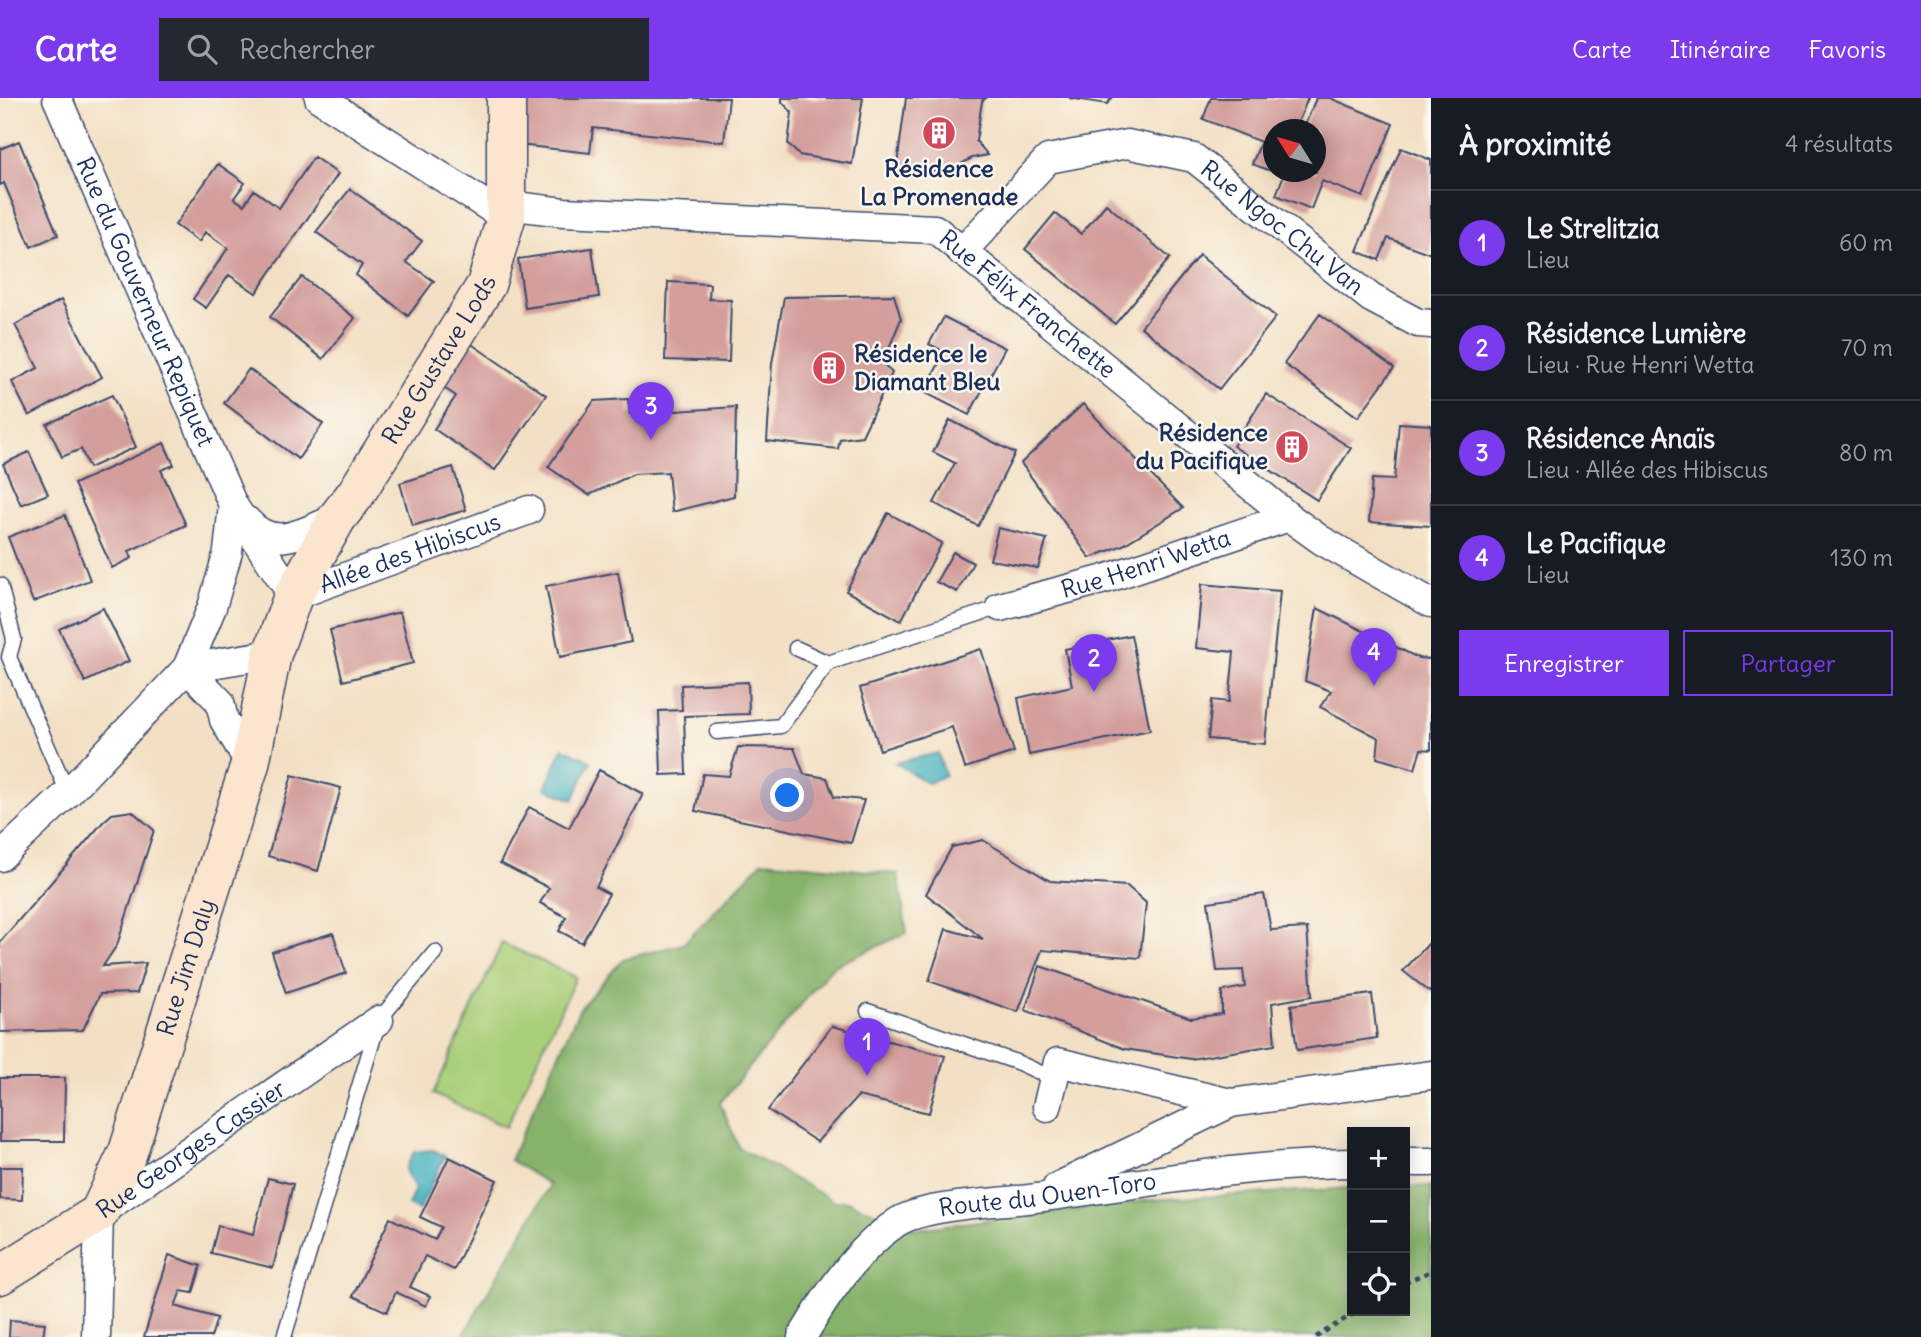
<!DOCTYPE html>
<html lang="fr">
<meta charset="utf-8">
<style>
body{margin:0;font-family:Delius,sans-serif;background:#242831;color:#f1f3f6}
.controls{position:absolute;right:21px;bottom:21px;display:grid;overflow:hidden;border-radius:0px;box-shadow:0 4px 18px #0003}
.controls button{width:63px;height:63px;display:grid;place-items:center;padding:0;border:0;border-bottom:2px solid #363941;background:#171b24;color:#f1f3f6;font:35px sans-serif}
.compass{position:absolute;left:1263px;top:21px;width:63px;height:63px;border-radius:50%;background:#171b24;box-shadow:0 4px 18px #0003;rotate:307deg}
.you{position:absolute;left:788px;top:698px;width:24px;height:24px;margin:-18px;border:5px solid #fff;border-radius:50%;background:#1a73e8;box-shadow:0 0 0 10px #1a73e833}
.badge{display:grid;place-items:center;width:46px;height:46px;border-radius:50%;background:#7c3aed;color:#fff;font-size:23px;font-weight:700}
.pin{position:absolute;translate:-50% -58px;filter:drop-shadow(0 2px 4px #0008)}
.pin::after{content:'';position:absolute;top:37px;width:24px;height:21px;background:inherit;clip-path:polygon(0 0,100% 0,50% 100%)}
.list{margin:0;padding:0;list-style:none}
h2{display:flex;justify-content:space-between;align-items:center;height:91px;margin:0;padding:0 28px;font-size:30px}
h2 small{font-size:23px;font-weight:400;color:#9ea1a6}
.list li{display:grid;grid-template-columns:46px 1fr auto;gap:21px;align-items:center;box-sizing:border-box;height:105px;padding:0 28px;border-top:2px solid #363941}
.list b{display:block;font-size:26px;white-space:nowrap}
.list p{margin:0;font-size:23px;white-space:nowrap;color:#9ea1a6}
.list em{font-size:23px;font-style:normal;color:#9ea1a6}
.actions{display:flex;gap:14px;padding:21px 28px}
.actions a{flex:1;padding:16px 0;border:2px solid #7c3aed;border-radius:0px;text-align:center;font-size:24px;color:#7c3aed}
.actions .main{background:#7c3aed;color:#fff}
.icon{flex:none;width:38px;height:38px;fill:none;stroke:currentColor;stroke-width:2;stroke-linecap:round;stroke-linejoin:round}
.map{position:relative;flex:none;width:1431px;height:1239px;overflow:hidden}
header{display:flex;align-items:center;gap:42px;box-sizing:border-box;height:98px;padding:0 35px;background:#7c3aed;color:#fff}
header strong{font-size:33px}
nav{display:flex;gap:38px;margin-inline-start:auto;font-size:24px}
.search{width:490px;height:63px;background:#242831;display:flex;align-items:center;gap:18px;box-sizing:border-box;padding:0 24px;border-radius:0px;color:#9ea1a6;font-size:26px}
main{display:flex}
aside{flex:1;background:#171b24}
.map>svg:first-child{display:block}
.green{fill:#aacf7a;stroke:#627f6c;stroke-width:2}
.forest{fill:#87b26a;stroke:#517064;stroke-width:2}
.water{fill:#44b2c0;stroke:#30708f;stroke-width:2}
.building{fill:#d39e9c}
.lines{fill:none;stroke-linecap:round;stroke-linejoin:round}
.lane-casing{stroke:#3b4a6d;stroke-width:17}
.street-casing{stroke:#3b4a6d;stroke-width:31}
.secondary-casing{stroke:#3b4a6d;stroke-width:41}
.path{stroke:#3b4a6d;stroke-width:4.5;stroke-dasharray:5 5;stroke-linecap:butt}
.lane{stroke:#fff;stroke-width:14}
.street{stroke:#fff;stroke-width:28}
.secondary{stroke:#fbe5cf;stroke-width:38}
.labels{text-anchor:middle;stroke-width:5;stroke-linejoin:round;paint-order:stroke}
.poi-label{font-size:24px;font-weight:bold;fill:#1b2f5e;stroke:#fbf7ec}
.street-label{font-size:24px;fill:#1b2f5e;stroke:#fbf7ec}
</style>
<header>
<strong>Carte</strong>
<div class="search"><svg class="icon" aria-label="search" viewBox="0 0 24 24"><circle cx="10" cy="10" r="6"/><path d="M15 15l6 6"/></svg>Rechercher</div>
<nav><a>Carte</a><a>Itinéraire</a><a>Favoris</a></nav>
</header>
<main>
<div class="map">
<svg width="1431" height="1239" viewBox="0 0 1431 1239">
<rect width="100%" height="100%" fill="#fbf7ec"/>
<filter id="ink" filterUnits="userSpaceOnUse"><feTurbulence type="fractalNoise" baseFrequency=".0143" numOctaves="2"/><feDisplacementMap in="SourceGraphic" scale="14" xChannelSelector="R" yChannelSelector="G"/><feConvolveMatrix kernelMatrix="1 2 1 2 8 2 1 2 1" color-interpolation-filters="sRGB"/></filter>
<filter id="wash" filterUnits="userSpaceOnUse"><feTurbulence type="fractalNoise" baseFrequency=".00686" numOctaves="4" result="noise"/><feDisplacementMap in="SourceGraphic" scale="28" xChannelSelector="R" yChannelSelector="G"/><feGaussianBlur stdDeviation="1.57" result="paint"/><feColorMatrix in="noise" values="0 0 0 0 0 0 0 0 0 0 0 0 0 0 0 0 0 1.4 0 .05"/><feComposite in="paint" operator="in"/></filter>
<g filter="url(#wash)">
<rect width="100%" height="100%" fill="#f3e0c4"/>
<path class="green" d="M 502,845 L 576,879 L 506,1029 L 433,996 Z"/>
<path class="forest" d="M 763,763 L 898,776 L 907,835 L 832,869 L 720,1005 L 739,1050 L 834,1103 L 847,1103 L 915,1131 L 1151,1102 L 1352,1090 L 1352,1213 L 1405,1213 L 1405,1089 L 1431,1088 L 1431,1239 L 462,1239 L 550,1087 L 510,1062 L 580,910 L 623,861 L 683,846 Z"/>
<path class="water" d="M 563,650 L 591,663 L 573,702 L 545,690 Z
M 938,655 L 945,677 L 928,685 L 895,665 Z
M 433,1052 L 445,1058 L 419,1112 L 408,1107 L 415,1091 L 405,1072 L 414,1054 Z"/>
<g id="blocks">
<path class="building" d="M 525,0 L 729,0 L 724,44 L 593,30 L 590,55 L 519,47 Z
M 782,0 L 863,0 L 852,66 L 799,57 L 788,46 L 792,14 L 782,4 Z
M 906,0 L 986,0 L 982,3 L 976,43 L 988,57 L 972,60 L 959,67 L 959,77 L 897,67 Z
M 1069,0 L 1112,0 L 1107,6 Z
M 1211,0 L 1308,0 L 1295,32 L 1274,32 L 1274,74 L 1252,66 L 1261,44 L 1203,21 Z
M 1316,0 L 1330,0 L 1393,26 L 1363,99 L 1322,83 L 1311,111 L 1276,97 L 1285,74 L 1316,74 L 1316,32 L 1303,32 Z
M 19,43 L 58,137 L 31,149 L 4,85 L 0,87 L 0,51 Z
M 1401,50 L 1431,62 L 1431,156 L 1388,140 L 1379,162 L 1357,153 Z
M 314,59 L 338,76 L 256,195 L 229,177 L 206,210 L 193,201 L 228,150 L 205,134 L 199,144 L 175,127 L 218,66 L 245,85 L 234,100 L 244,107 L 254,92 L 279,110 Z
M 350,91 L 422,143 L 406,164 L 434,183 L 408,218 L 356,177 L 362,167 L 316,134 Z
M 1106,106 L 1170,160 L 1115,226 L 1025,151 L 1055,115 L 1081,136 Z
M 592,150 L 599,199 L 525,210 L 518,161 Z
M 1199,157 L 1276,219 L 1219,291 L 1141,229 Z
M 302,179 L 355,220 L 323,261 L 270,219 Z
M 668,184 L 710,186 L 709,201 L 731,202 L 729,264 L 665,262 Z
M 894,197 L 901,221 L 883,265 L 892,275 L 862,338 L 840,341 L 838,351 L 767,343 L 772,265 L 784,199 Z
M 61,202 L 102,279 L 29,318 L 12,284 L 38,270 L 15,227 Z
M 1320,216 L 1394,270 L 1358,319 L 1284,266 Z
M 944,219 L 1005,250 L 969,317 L 924,294 L 945,254 L 929,246 Z
M 470,245 L 546,297 L 495,372 L 434,331 L 456,298 L 441,288 Z
M 249,271 L 323,326 L 298,361 L 224,305 Z
M 1266,296 L 1351,350 L 1317,402 L 1233,348 Z
M 112,297 L 136,349 L 89,370 L 81,351 L 62,359 L 47,326 Z
M 628,301 L 630,316 L 736,309 L 734,398 L 672,414 L 668,374 L 634,376 L 589,397 L 548,369 L 594,303 Z
M 1083,306 L 1183,410 L 1123,447 L 1090,460 L 1021,365 Z
M 950,322 L 1015,355 L 978,428 L 934,405 L 955,365 L 933,354 Z
M 1399,325 L 1431,327 L 1431,428 L 1369,424 L 1372,381 L 1394,382 Z
M 164,345 L 174,367 L 161,372 L 186,427 L 129,453 L 132,460 L 112,470 L 74,386 Z
M 29,354 L 48,396 L 21,407 L 3,366 Z
M 453,369 L 466,412 L 412,428 L 400,385 Z
M 888,415 L 942,445 L 901,523 L 846,493 Z
M 65,417 L 90,482 L 33,504 L 8,439 Z
M 998,430 L 1047,441 L 1038,470 L 990,462 Z
M 953,454 L 973,465 L 957,494 L 936,484 Z
M 618,474 L 631,544 L 560,559 L 546,488 Z
M 1202,486 L 1280,493 L 1265,646 L 1208,641 L 1212,602 L 1229,604 L 1234,554 L 1196,550 Z
M 103,510 L 129,563 L 85,584 L 59,531 Z
M 1317,510 L 1418,560 L 1431,561 L 1431,652 L 1421,651 L 1415,671 L 1377,660 L 1379,640 L 1320,609 L 1331,593 L 1305,583 Z
M 400,514 L 413,565 L 343,583 L 330,532 Z
M 1131,537 L 1150,632 L 1029,657 L 1018,600 L 1072,588 L 1065,551 Z
M 981,551 L 1014,654 L 965,670 L 952,629 L 880,652 L 860,590 Z
M 748,584 L 749,616 L 684,618 L 686,676 L 661,677 L 659,613 L 682,612 L 681,587 Z
M 738,649 L 794,650 L 804,676 L 827,680 L 834,699 L 864,702 L 851,745 L 695,713 L 703,676 L 729,678 Z
M 599,672 L 643,696 L 596,789 L 609,796 L 582,845 L 559,833 L 566,819 L 540,805 L 549,790 L 500,765 L 529,709 L 569,730 Z
M 292,677 L 341,690 L 318,773 L 268,758 Z
M 132,713 L 154,732 L 117,847 L 103,868 L 146,865 L 137,895 L 100,896 L 83,932 L 0,934 L 0,844 L 103,724 L 112,716 Z
M 983,742 L 1050,783 L 1127,788 L 1146,805 L 1140,860 L 1042,852 L 1018,914 L 929,883 L 946,831 L 983,841 L 926,796 L 952,749 Z
M 1264,796 L 1271,832 L 1307,830 L 1312,898 L 1272,905 L 1275,947 L 1191,961 L 1125,951 L 1025,912 L 1040,868 L 1191,920 L 1222,916 L 1222,893 L 1245,889 L 1243,872 L 1217,873 L 1208,804 Z
M 333,835 L 346,875 L 286,895 L 272,854 Z
M 1431,843 L 1431,895 L 1403,873 Z
M 1372,896 L 1377,940 L 1297,952 L 1291,907 Z
M 832,928 L 945,958 L 929,1015 L 858,998 L 817,1044 L 768,1012 Z
M 0,980 L 65,980 L 64,1043 L 0,1043 Z
M 449,1059 L 497,1082 L 454,1172 L 425,1158 L 410,1189 L 430,1198 L 426,1208 L 396,1194 L 387,1214 L 353,1198 L 390,1120 L 435,1142 L 441,1129 L 420,1119 Z
M 0,1069 L 23,1069 L 22,1102 L 0,1101 Z
M 268,1080 L 293,1086 L 273,1170 L 211,1155 L 218,1128 L 253,1137 Z
M 169,1157 L 201,1168 L 193,1195 L 181,1193 L 175,1208 L 217,1220 L 211,1239 L 144,1239 Z
M 10,1222 L 45,1225 L 43,1239 L 9,1239 Z"/>
</g>
</g>
<g filter="url(#ink)">
<use href="#blocks" fill-opacity="0" stroke="#3b4a6d" stroke-width="2"/>
<g class="lines">
<g class="lane-casing">
<path id="lane" d="M 0,487 L 14,541 L 9,559 L 68,695
M 796,550 L 828,565
M 717,634 L 781,628 L 828,565 L 1000,509
M 868,913 L 1019,965 L 1054,981
M 284,1239 L 379,922 L 435,854"/>
</g>
<g class="street-casing">
<g id="street">
<path id="s1" d="M 57,0 L 233,407 L 293,498 L 529,412"/>
<path d="M 319,0 L 506,120"/>
<path id="s2" d="M 507,107 L 564,114 L 935,131 L 1289,419 L 1321,442 L 1431,505"/>
<path id="s3" d="M 962,154 L 1048,61 L 1127,46 L 1194,60 L 1371,200 L 1418,225 L 1431,226"/>
<path d="M 247,423 C 275,455 304,433 337,420"/>
<path id="s4" d="M 1000,509 L 1105,481 L 1289,419"/>
<path d="M 187,570 L 220,604 L 224,622 L 250,666"/>
<path d="M 187,570 L 272,556"/>
<path d="M 0,759 L 68,695 L 187,570 L 212,509 L 228,454 L 233,407"/>
<path d="M 1047,1009 L 1058,964 L 1231,1005 L 1431,977"/>
<path d="M 1405,1064 L 1431,1064"/>
<path d="M 1057,1089 L 1231,1005"/>
<path id="s5" d="M 96,1239 L 99,1115 L 379,922"/>
<path id="s6" d="M 802,1239 C 827,1197 855,1153 896,1125 C 924,1106 1001,1105 1036,1100 C 1141,1086 1246,1066 1352,1065"/>
</g>
</g>
<g class="secondary-casing">
<g id="secondary">
<path id="s7" d="M 0,1177 L 99,1115 L 128,1054 L 250,666 L 272,556 L 293,498 L 337,420 L 355,397 L 486,187 L 506,120 L 506,0"/>
</g>
</g>
<path class="path" d="M 1405,1184 L 1431,1173
M 1316,1239 L 1358,1213"/>
<use href="#lane" class="lane"/>
<use href="#street" class="street"/>
<use href="#secondary" class="secondary"/>
</g>
</g>
<defs>
<g id="building-disc" transform="scale(1.75)"><circle r="9.5" fill="#d1495b" stroke="#fbf7ec"/><path d="M-4-6H4V6H1V3H-1V6H-4ZM-2.5-4.3h1.7v1.8h-1.7ZM.8-4.3h1.7v1.8H.8ZM-2.5-1h1.7V.8h-1.7ZM.8-1h1.7V.8H.8Z" fill="#fff"/></g>
</defs>
<g fill-rule="evenodd">
<use href="#building-disc" x="939" y="35"/>
<use href="#building-disc" x="829" y="270"/>
<use href="#building-disc" x="1292" y="349"/>
</g>
<g class="labels">
<g class="poi-label">
<text x="939" y="79">Résidence<tspan x="939" dy="28">La Promenade</tspan></text>
<text x="854" y="264" text-anchor="start">Résidence le<tspan x="854" dy="28">Diamant Bleu</tspan></text>
<text x="1268" y="343" text-anchor="end">Résidence<tspan x="1268" dy="28">du Pacifique</tspan></text>
</g>
<g class="street-label">
<text dy="8" stroke="none"><textPath href="#s3" startOffset="388">Rue Ngoc Chu Van</textPath></text>
<text dy="8" stroke="none"><textPath href="#s1" startOffset="222">Rue du Gouverneur Repiquet</textPath></text>
<text dy="8" stroke="none"><textPath href="#s2" startOffset="548">Rue Félix Franchette</textPath></text>
<text dy="8" stroke="none"><textPath href="#s7" startOffset="1043">Rue Gustave Lods</textPath></text>
<text dy="8" stroke="none"><textPath href="#s1" startOffset="677">Allée des Hibiscus</textPath></text>
<text dy="8" stroke="none"><textPath href="#s4" startOffset="152">Rue Henri Wetta</textPath></text>
<text dy="8" stroke="none"><textPath href="#s7" startOffset="378">Rue Jim Daly</textPath></text>
<text dy="8" stroke="none"><textPath href="#s5" startOffset="236">Rue Georges Cassier</textPath></text>
<text dy="8" stroke="none"><textPath href="#s6" startOffset="304">Route du Ouen-Toro</textPath></text>
</g>
</g>
</svg>
<div class="controls">
<button>+</button>
<button>−</button>
<button><svg class="icon" aria-label="locate" viewBox="0 0 24 24"><circle cx="12" cy="12" r="6"/><path d="M12 2v4M12 18v4M2 12h4M18 12h4"/></svg></button>
</div>
<svg class="compass" viewBox="-18 -18 36 36"><path d="M0-13l5 13h-10z" fill="#e53935"/><path d="M0 13l5-13h-10z" fill="#9ea1a6"/></svg>
<div class="you"></div>
<div class="pin badge" style="left:867px;top:978px">1</div>
<div class="pin badge" style="left:1094px;top:594px">2</div>
<div class="pin badge" style="left:651px;top:342px">3</div>
<div class="pin badge" style="left:1374px;top:588px">4</div>
</div>
<aside>
<h2>À proximité<small>4 résultats</small></h2>
<ul class="list">
<li><span class="badge">1</span><div><b>Le Strelitzia</b><p>Lieu</p></div><em>60 m</em></li>
<li><span class="badge">2</span><div><b>Résidence Lumière</b><p>Lieu · Rue Henri Wetta</p></div><em>70 m</em></li>
<li><span class="badge">3</span><div><b>Résidence Anaïs</b><p>Lieu · Allée des Hibiscus</p></div><em>80 m</em></li>
<li><span class="badge">4</span><div><b>Le Pacifique</b><p>Lieu</p></div><em>130 m</em></li>
</ul>
<div class="actions"><a class="main">Enregistrer</a><a>Partager</a></div>
</aside>
</main>
